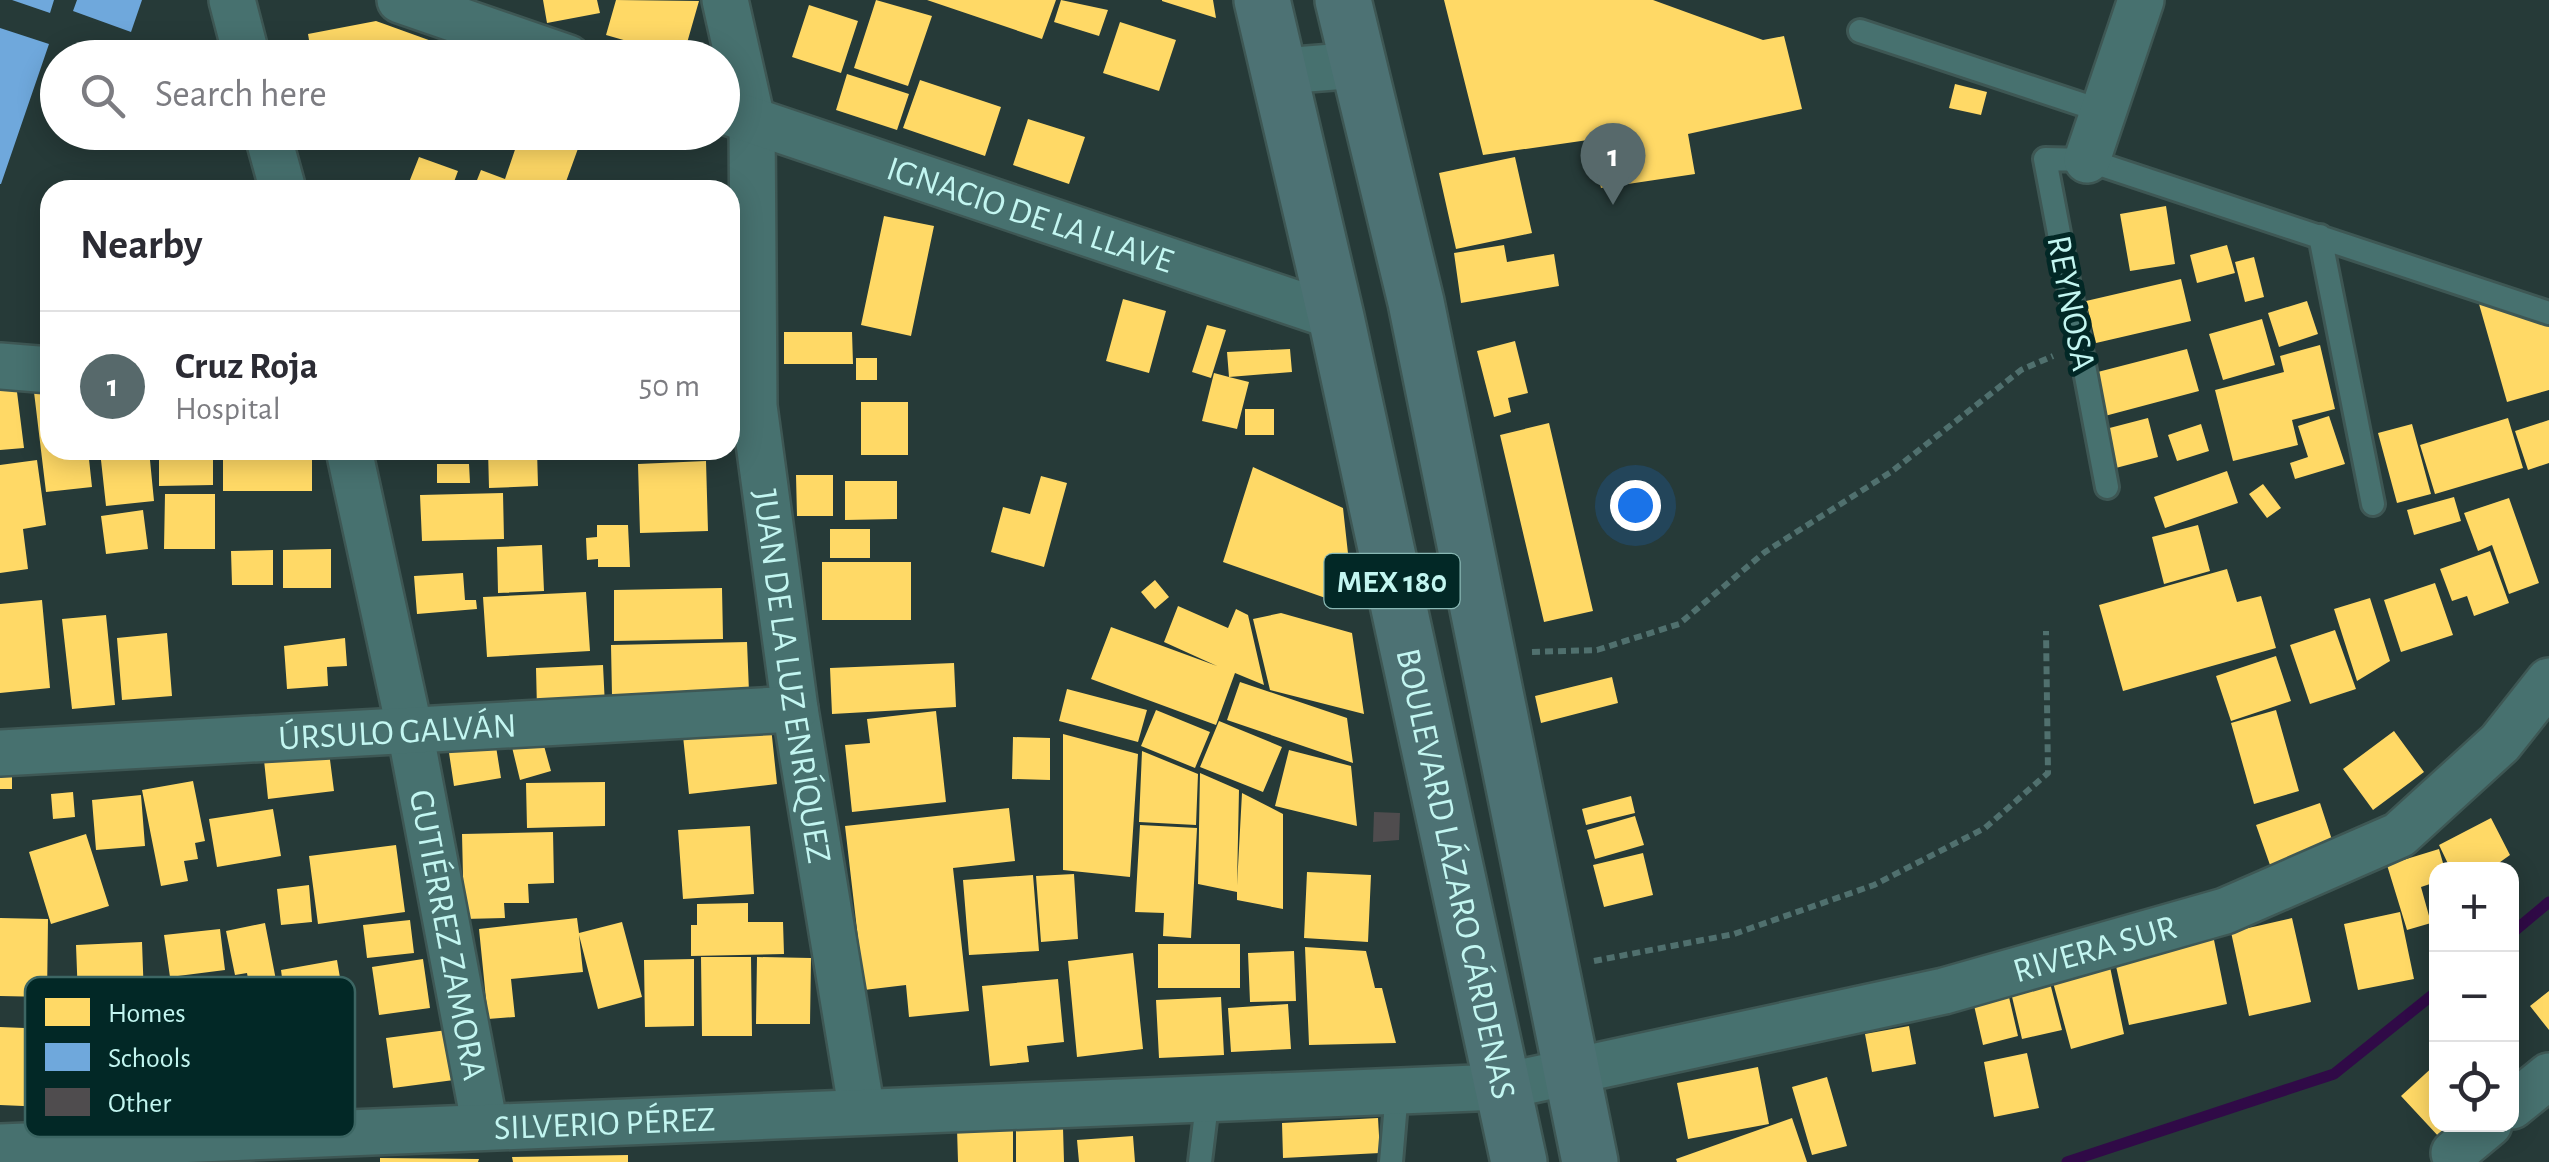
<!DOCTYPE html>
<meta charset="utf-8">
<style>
body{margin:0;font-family:"Alegreya Sans",sans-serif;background:#f2f2f3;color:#2b2b33}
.controls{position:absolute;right:30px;bottom:30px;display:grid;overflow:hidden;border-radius:20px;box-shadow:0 5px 25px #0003}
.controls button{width:90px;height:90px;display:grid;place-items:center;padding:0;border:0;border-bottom:2px solid #e1e1e2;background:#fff;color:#2b2b33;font:50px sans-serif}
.you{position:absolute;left:1635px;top:505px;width:35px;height:35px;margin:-25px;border:8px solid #fff;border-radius:50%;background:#1a73e8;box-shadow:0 0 0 15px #1a73e833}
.badge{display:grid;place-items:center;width:65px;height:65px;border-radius:50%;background:#57696b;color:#fff;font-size:32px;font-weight:700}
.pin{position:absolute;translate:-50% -82px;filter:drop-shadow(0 2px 5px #0008)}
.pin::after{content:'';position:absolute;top:52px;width:35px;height:30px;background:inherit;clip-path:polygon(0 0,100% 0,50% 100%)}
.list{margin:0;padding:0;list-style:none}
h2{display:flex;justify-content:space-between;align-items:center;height:130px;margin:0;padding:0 40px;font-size:42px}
h2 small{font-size:32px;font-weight:400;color:#7c7c81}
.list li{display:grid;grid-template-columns:65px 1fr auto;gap:30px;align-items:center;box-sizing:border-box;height:150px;padding:0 40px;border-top:2px solid #e1e1e2}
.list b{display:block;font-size:38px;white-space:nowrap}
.list p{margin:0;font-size:32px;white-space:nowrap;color:#7c7c81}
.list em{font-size:32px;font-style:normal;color:#7c7c81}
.icon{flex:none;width:55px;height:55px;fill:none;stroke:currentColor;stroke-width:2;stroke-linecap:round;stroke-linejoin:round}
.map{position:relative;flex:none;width:2549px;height:1162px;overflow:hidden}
.search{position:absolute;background:#fff;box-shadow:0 5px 25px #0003;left:40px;top:40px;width:700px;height:110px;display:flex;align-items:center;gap:25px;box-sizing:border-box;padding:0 35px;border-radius:55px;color:#7c7c81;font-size:38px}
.panel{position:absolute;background:#fff;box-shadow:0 5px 25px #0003;left:40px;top:180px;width:700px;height:280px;border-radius:30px}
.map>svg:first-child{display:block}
.homes{fill:#ffd966}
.schools{fill:#6fa8dc}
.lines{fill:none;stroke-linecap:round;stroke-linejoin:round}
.stream{stroke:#300a47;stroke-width:11}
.building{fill:#4f4c4e}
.lane-casing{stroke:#3e5754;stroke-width:28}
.street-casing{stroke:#3e5754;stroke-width:50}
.primary-casing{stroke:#3e5754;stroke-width:60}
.path{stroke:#50706e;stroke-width:6;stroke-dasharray:8 5;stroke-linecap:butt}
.lane{stroke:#47716f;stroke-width:22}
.street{stroke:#47716f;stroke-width:45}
.primary{stroke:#4d7274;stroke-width:55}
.labels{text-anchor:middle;stroke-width:10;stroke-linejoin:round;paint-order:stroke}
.shield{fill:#022826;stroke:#89b8b4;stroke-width:2.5}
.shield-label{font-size:32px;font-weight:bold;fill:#c3f6f1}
.street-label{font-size:35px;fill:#c3f6f1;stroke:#022826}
.key{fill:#022826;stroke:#3c6663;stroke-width:2.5}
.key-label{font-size:28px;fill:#c3f6f1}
</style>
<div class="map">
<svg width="2549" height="1162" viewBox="0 0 2549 1162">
<rect width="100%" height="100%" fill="#263a38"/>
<path class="homes" d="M 543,0 L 597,0 L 600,13 L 547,23 Z
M 616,0 L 699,1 L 683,57 L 606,35 Z
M 876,0 L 932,16 L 908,86 L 854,68 Z
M 927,0 L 1056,0 L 1042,39 Z
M 1061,0 L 1108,10 L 1099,36 L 1054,22 Z
M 1213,0 L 1216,18 L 1162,1 L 1162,0 Z
M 1444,0 L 1653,0 L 1763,40 L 1784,36 L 1802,109 L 1688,134 L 1695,174 L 1601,188 L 1588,140 L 1483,155 Z
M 809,5 L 858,21 L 841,73 L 792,57 Z
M 376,21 L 462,52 L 463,58 L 312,58 L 308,34 Z
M 1120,22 L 1176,40 L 1159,91 L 1103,73 Z
M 847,74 L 909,94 L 897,130 L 836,110 Z
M 920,80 L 1001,107 L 985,156 L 903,128 Z
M 1955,84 L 1987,92 L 1981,115 L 1949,108 Z
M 1028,119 L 1085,137 L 1069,184 L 1013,165 Z
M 521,132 L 584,132 L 563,190 L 524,190 L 509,185 L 507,190 L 473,190 L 481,170 L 505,179 Z
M 419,157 L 458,171 L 451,190 L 406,190 Z
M 1515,157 L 1532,233 L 1456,249 L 1439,173 Z
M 2166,206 L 2175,264 L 2130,271 L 2120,214 Z
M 884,216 L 934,226 L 911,336 L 861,325 Z
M 1504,245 L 1507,262 L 1554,254 L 1559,286 L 1461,303 L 1454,253 Z
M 2227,245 L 2235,273 L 2197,283 L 2190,255 Z
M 2254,257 L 2264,297 L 2245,302 L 2235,262 Z
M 2181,279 L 2191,321 L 2096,343 L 2086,301 Z
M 1123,299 L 1166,311 L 1149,373 L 1106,361 Z
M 2307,301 L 2318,334 L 2279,347 L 2268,313 Z
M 2479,304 L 2549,324 L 2549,390 L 2507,402 Z
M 2262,319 L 2275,365 L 2223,380 L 2209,334 Z
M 1207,325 L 1226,330 L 1211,378 L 1192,372 Z
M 784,332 L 852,332 L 853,364 L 784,364 Z
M 1515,341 L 1528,393 L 1508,398 L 1511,412 L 1494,417 L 1477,351 Z
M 2320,345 L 2335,409 L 2292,420 L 2298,445 L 2233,461 L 2215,390 L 2284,372 L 2280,356 Z
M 1290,349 L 1292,372 L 1229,377 L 1249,382 L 1237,429 L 1202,421 L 1214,373 L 1229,377 L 1227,352 Z
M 2187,349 L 2199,391 L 2101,417 L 2090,374 Z
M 856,358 L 877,358 L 877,380 L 856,380 Z
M 15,376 L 24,448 L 0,450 L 0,378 Z
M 50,390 L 50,450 L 88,450 L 92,487 L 46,492 L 34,392 Z
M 861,402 L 908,402 L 908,455 L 861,455 Z
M 1245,409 L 1274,409 L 1274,435 L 1245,435 Z
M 2329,416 L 2345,464 L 2295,479 L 2290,463 L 2308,457 L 2298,426 Z
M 2148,418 L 2158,457 L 2108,470 L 2098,431 Z
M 2508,418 L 2523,468 L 2435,494 L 2420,445 Z
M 2549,420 L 2549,463 L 2528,470 L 2515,431 Z
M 1549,423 L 1593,611 L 1544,622 L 1500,435 Z
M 2201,424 L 2209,451 L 2177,461 L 2168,435 Z
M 2412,424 L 2431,494 L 2397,503 L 2378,433 Z
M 149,450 L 154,501 L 106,506 L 100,451 Z
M 159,450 L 213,450 L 213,485 L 159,486 Z
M 223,450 L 312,450 L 312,491 L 223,491 Z
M 488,450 L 537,450 L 538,486 L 489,488 Z
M 37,460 L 46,525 L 23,529 L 28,569 L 0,573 L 0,465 Z
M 706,461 L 708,531 L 640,533 L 638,464 Z
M 437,464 L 469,464 L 470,483 L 437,483 Z
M 1253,467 L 1343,508 L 1354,608 L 1223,562 Z
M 2227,471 L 2238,503 L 2165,528 L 2154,497 Z
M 796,475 L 833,475 L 833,516 L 797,516 Z
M 1041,476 L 1067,483 L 1044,567 L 991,552 L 1003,507 L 1030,514 Z
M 845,481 L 897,481 L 897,519 L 845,520 Z
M 2263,484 L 2281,508 L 2267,518 L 2249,494 Z
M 503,493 L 504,539 L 422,541 L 420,495 Z
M 165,494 L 215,494 L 215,549 L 164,549 Z
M 2454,497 L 2461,521 L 2414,535 L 2407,510 Z
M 2509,498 L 2539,583 L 2509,594 L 2492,545 L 2478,551 L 2464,513 Z
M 143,510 L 148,549 L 106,554 L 101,516 Z
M 597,525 L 628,525 L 630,567 L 598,567 L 598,559 L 587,560 L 586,538 L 597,537 Z
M 2198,525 L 2210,571 L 2164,584 L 2152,537 Z
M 830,529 L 870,529 L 870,558 L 830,558 Z
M 542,545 L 544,591 L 498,593 L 497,547 Z
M 331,549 L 331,588 L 283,588 L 283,550 Z
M 273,550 L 273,585 L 232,585 L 231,551 Z
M 2490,551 L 2509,603 L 2474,616 L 2467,596 L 2452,601 L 2440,569 Z
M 822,562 L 911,562 L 911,620 L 822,620 Z
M 2227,569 L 2237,602 L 2261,596 L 2276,648 L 2123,691 L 2099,605 Z
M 463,573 L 465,600 L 476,600 L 477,609 L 417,614 L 414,576 Z
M 1155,580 L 1169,597 L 1155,609 L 1141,592 Z
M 2435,583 L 2453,635 L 2401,652 L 2384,600 Z
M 722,588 L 723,639 L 614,641 L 614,590 Z
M 586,592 L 590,651 L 487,657 L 483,597 Z
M 2370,598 L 2390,661 L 2357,681 L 2334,609 Z
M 42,600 L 50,688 L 0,693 L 0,604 Z
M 1178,606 L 1228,628 L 1236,609 L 1248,615 L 1264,685 L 1235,673 L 1216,725 L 1091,679 L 1111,627 L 1217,666 L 1164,642 Z
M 1281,613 L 1352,633 L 1364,714 L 1270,690 L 1253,619 Z
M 106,615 L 115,705 L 72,709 L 62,619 Z
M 2335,630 L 2356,689 L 2310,704 L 2290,645 Z
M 167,633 L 172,696 L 122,700 L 117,638 Z
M 345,638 L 347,666 L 327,667 L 328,686 L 287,689 L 284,646 Z
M 747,642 L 749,692 L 612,696 L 611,645 Z
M 2276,656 L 2291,701 L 2231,721 L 2216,676 Z
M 954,663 L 956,707 L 832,714 L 830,668 Z
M 603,665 L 605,706 L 537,709 L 536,668 Z
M 1612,677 L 1618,703 L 1541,723 L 1535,696 Z
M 1240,682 L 1347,718 L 1353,763 L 1227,720 Z
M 1067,689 L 1147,710 L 1138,742 L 1059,721 Z
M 1156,710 L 1210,732 L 1195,768 L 1141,746 Z
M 2276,710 L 2299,791 L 2254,804 L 2231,723 Z
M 936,711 L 946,802 L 852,812 L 845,745 L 870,743 L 867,719 Z
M 1219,721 L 1282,747 L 1263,792 L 1200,767 Z
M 771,727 L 777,784 L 689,794 L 683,736 Z
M 2394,731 L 2424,772 L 2373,810 L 2343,769 Z
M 1063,734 L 1138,754 L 1130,877 L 1063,870 Z
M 541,735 L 551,771 L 520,780 L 511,743 Z
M 1013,737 L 1050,738 L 1050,780 L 1012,779 Z
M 495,740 L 501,778 L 454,786 L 448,746 Z
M 1289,750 L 1351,766 L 1357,826 L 1275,806 Z
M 1142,751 L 1198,774 L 1196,825 L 1139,822 Z
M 329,752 L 334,791 L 268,799 L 264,760 Z
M 0,762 L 12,762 L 12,789 L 0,789 Z
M 1200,773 L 1239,790 L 1237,885 L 1242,793 L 1283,814 L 1283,909 L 1237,900 L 1237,892 L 1198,884 Z
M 193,781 L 205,841 L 195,843 L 198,859 L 184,861 L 188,881 L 161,886 L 142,790 Z
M 605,782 L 605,826 L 527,828 L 526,783 Z
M 73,792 L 75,817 L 53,819 L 51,794 Z
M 141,795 L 145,846 L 96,850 L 92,800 Z
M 1631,796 L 1635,813 L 1586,825 L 1582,809 Z
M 2320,803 L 2333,843 L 2270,865 L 2256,825 Z
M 1009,808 L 1015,861 L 953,868 L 969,1011 L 909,1017 L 906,985 L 864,990 L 845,826 Z
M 273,809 L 281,856 L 217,867 L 209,819 Z
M 1635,816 L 1644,845 L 1595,859 L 1587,830 Z
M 2491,818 L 2510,855 L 2489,870 L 2451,870 L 2439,845 Z
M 1140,825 L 1197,828 L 1191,938 L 1163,936 L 1164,913 L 1135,912 Z
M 750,826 L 754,894 L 683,899 L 678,830 Z
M 553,832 L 554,883 L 528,884 L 529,903 L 504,903 L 505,918 L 464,919 L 462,834 Z
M 86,834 L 109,906 L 51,924 L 29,852 Z
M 396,845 L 405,912 L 318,924 L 309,856 Z
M 2439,849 L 2445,870 L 2436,870 L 2436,882 L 2421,887 L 2431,923 L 2407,930 L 2387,865 Z
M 1643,853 L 1653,895 L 1604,907 L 1593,865 Z
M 1307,872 L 1371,875 L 1368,942 L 1304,938 Z
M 1074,874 L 1078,939 L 1041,942 L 1036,876 Z
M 1033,875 L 1039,951 L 969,955 L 963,880 Z
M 309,885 L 312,922 L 281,925 L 277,889 Z
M 748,903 L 748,922 L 783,922 L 784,954 L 691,956 L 691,925 L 697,925 L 697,904 Z
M 2400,912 L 2414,979 L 2358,990 L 2344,924 Z
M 0,918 L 48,919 L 47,997 L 0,996 Z
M 577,918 L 579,933 L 622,922 L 642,997 L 598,1009 L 579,935 L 583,972 L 511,979 L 515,1017 L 488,1019 L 479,929 Z
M 2292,918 L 2311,1002 L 2249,1016 L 2231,932 Z
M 410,920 L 414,953 L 367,958 L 363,925 Z
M 265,923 L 280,1001 L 253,1006 L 247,973 L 235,975 L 226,931 Z
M 220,929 L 225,970 L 170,977 L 164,935 Z
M 2213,935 L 2227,1004 L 2129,1025 L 2114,957 Z
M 142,942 L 145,1026 L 110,1026 L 109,997 L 78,998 L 76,945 Z
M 1158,944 L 1240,944 L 1240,988 L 1158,988 Z
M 1305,947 L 1366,951 L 1375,988 L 1382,988 L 1396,1043 L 1309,1045 Z
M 1294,951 L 1296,1001 L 1250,1002 L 1248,953 Z
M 1133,953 L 1143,1049 L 1077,1057 L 1068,961 Z
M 701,957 L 751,957 L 752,1036 L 702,1036 Z
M 757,957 L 811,958 L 810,1024 L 756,1024 Z
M 423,959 L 430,1008 L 379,1015 L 372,967 Z
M 694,959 L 694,1026 L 645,1027 L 644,960 Z
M 337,960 L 351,1043 L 292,1053 L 281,970 Z
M 2109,962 L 2124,1034 L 2071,1049 L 2051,975 Z
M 2048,975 L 2062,1030 L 2022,1039 L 2009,984 Z
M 1058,979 L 1064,1042 L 1027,1046 L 1029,1062 L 990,1066 L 982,986 Z
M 2006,984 L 2018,1036 L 1983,1045 L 1971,992 Z
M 2549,991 L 2549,1030 L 2530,1006 Z
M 1221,997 L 1224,1055 L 1159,1058 L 1156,1000 Z
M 1288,1004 L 1291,1049 L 1231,1052 L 1228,1008 Z
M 1909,1026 L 1916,1064 L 1872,1072 L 1865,1034 Z
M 0,1027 L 49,1029 L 46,1107 L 0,1105 Z
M 447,1030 L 454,1080 L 393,1088 L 386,1038 Z
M 2027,1053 L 2039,1108 L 1994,1117 L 1984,1062 Z
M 2436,1064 L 2436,1124 L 2455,1124 L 2440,1138 L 2401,1096 Z
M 1758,1067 L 1769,1124 L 1688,1139 L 1677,1083 Z
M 1827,1077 L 1847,1146 L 1812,1155 L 1792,1087 Z
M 1378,1118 L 1380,1153 L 1283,1158 L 1282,1123 Z
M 1792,1118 L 1807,1162 L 1677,1162 L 1676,1159 Z
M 1013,1127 L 1013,1162 L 958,1162 L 957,1128 Z
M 1063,1128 L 1064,1162 L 1016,1162 L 1016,1129 Z
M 1133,1136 L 1135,1162 L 1079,1162 L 1077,1140 Z
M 628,1155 L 628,1162 L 513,1162 L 512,1157 Z
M 380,1158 L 479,1159 L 478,1162 L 380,1162 Z"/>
<path class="schools" d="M 12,0 L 54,0 L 50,13 Z
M 77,0 L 142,0 L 131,32 L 73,11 Z
M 0,28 L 49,44 L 1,184 L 0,184 Z"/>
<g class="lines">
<path class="stream" d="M 2512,933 L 2549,902
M 2067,1162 L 2334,1074 L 2436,992"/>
</g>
<path class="building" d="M 1374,812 L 1400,813 L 1399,840 L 1373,842 Z"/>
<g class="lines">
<g class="lane-casing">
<path id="lane" d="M 1860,31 L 2102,111
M 2320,236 L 2373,504
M 2107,487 L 2045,159 L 2087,160 L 2549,313
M 1200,1162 L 1208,1096
M 1391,1162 L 1397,1091"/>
</g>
<g class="street-casing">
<g id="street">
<path d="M 232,0 L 247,58"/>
<path d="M 400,0 L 568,58"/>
<path id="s1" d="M 725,0 L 752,120 L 754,406 L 795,709 L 862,1112"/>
<path d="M 1282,71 L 1359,65"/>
<path id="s2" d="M 727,112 L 1336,317"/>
<path d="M 267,132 L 283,190"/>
<path d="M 2087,160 L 2141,0"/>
<path d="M 0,366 L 50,370"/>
<path id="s3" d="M 349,450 L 410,731 L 485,1127"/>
<path id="s4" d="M 0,753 L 795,709"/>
<path d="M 2512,1106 L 2549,1076"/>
<path id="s5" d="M 0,1147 L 1500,1087 L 1944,991 L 2225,911 L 2399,835 L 2500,743 L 2549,681"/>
<path d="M 2454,1153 L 2489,1124"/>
</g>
</g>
<g class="primary-casing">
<g id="primary">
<path id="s6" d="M 1262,0 L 1336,317 L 1519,1162"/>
<path d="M 1343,0 L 1416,302 L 1590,1162"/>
</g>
</g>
<path class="path" d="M 1532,652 L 1597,650 L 1679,624 L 1765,552 L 1891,472 L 2021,370 L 2053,356
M 1594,961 L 1734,934 L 1874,885 L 1985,828 L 2048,773 L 2046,631"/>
<use href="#lane" class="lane"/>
<use href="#street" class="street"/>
<use href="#primary" class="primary"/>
</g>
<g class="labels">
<rect class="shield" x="1324.5" y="554" width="135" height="54" rx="8"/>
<g class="shield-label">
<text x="1392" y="592">MEX 180</text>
</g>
<g class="street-label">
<text dy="12" stroke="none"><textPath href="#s2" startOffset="320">IGNACIO DE LA LLAVE</textPath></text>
<text transform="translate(2072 303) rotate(79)" y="12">REYNOSA</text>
<text dy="12" stroke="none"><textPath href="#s1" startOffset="682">JUAN DE LA LUZ ENRÍQUEZ</textPath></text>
<text dy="12" stroke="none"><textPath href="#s4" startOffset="398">ÚRSULO GALVÁN</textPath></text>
<text dy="12" stroke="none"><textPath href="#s6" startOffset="895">BOULEVARD LÁZARO CÁRDENAS</textPath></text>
<text dy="12" stroke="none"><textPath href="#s3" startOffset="495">GUTIÉRREZ ZAMORA</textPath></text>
<text dy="12" stroke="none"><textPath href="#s5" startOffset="2112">RIVERA SUR</textPath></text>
<text dy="12" stroke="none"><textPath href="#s5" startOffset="605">SILVERIO PÉREZ</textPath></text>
</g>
</g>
<rect x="25" y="977" width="330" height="160" rx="15" class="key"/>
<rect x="45" y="998" width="45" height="28" fill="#ffd966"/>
<rect x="45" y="1043" width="45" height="28" fill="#6fa8dc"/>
<rect x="45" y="1088" width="45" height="28" fill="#4f4c4e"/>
<g class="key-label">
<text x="108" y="1022">Homes</text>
<text x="108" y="1067">Schools</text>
<text x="108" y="1112">Other</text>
</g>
</svg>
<div class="controls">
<button>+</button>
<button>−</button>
<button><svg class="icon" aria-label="locate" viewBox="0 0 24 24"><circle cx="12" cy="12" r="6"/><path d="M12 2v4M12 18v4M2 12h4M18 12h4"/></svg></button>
</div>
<div class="you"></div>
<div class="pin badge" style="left:1613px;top:205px">1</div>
<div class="search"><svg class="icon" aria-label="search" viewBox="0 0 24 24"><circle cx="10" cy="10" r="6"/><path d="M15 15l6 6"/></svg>Search here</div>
<section class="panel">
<h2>Nearby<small></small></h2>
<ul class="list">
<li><span class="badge">1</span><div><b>Cruz Roja</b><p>Hospital</p></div><em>50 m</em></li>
</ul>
</section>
</div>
